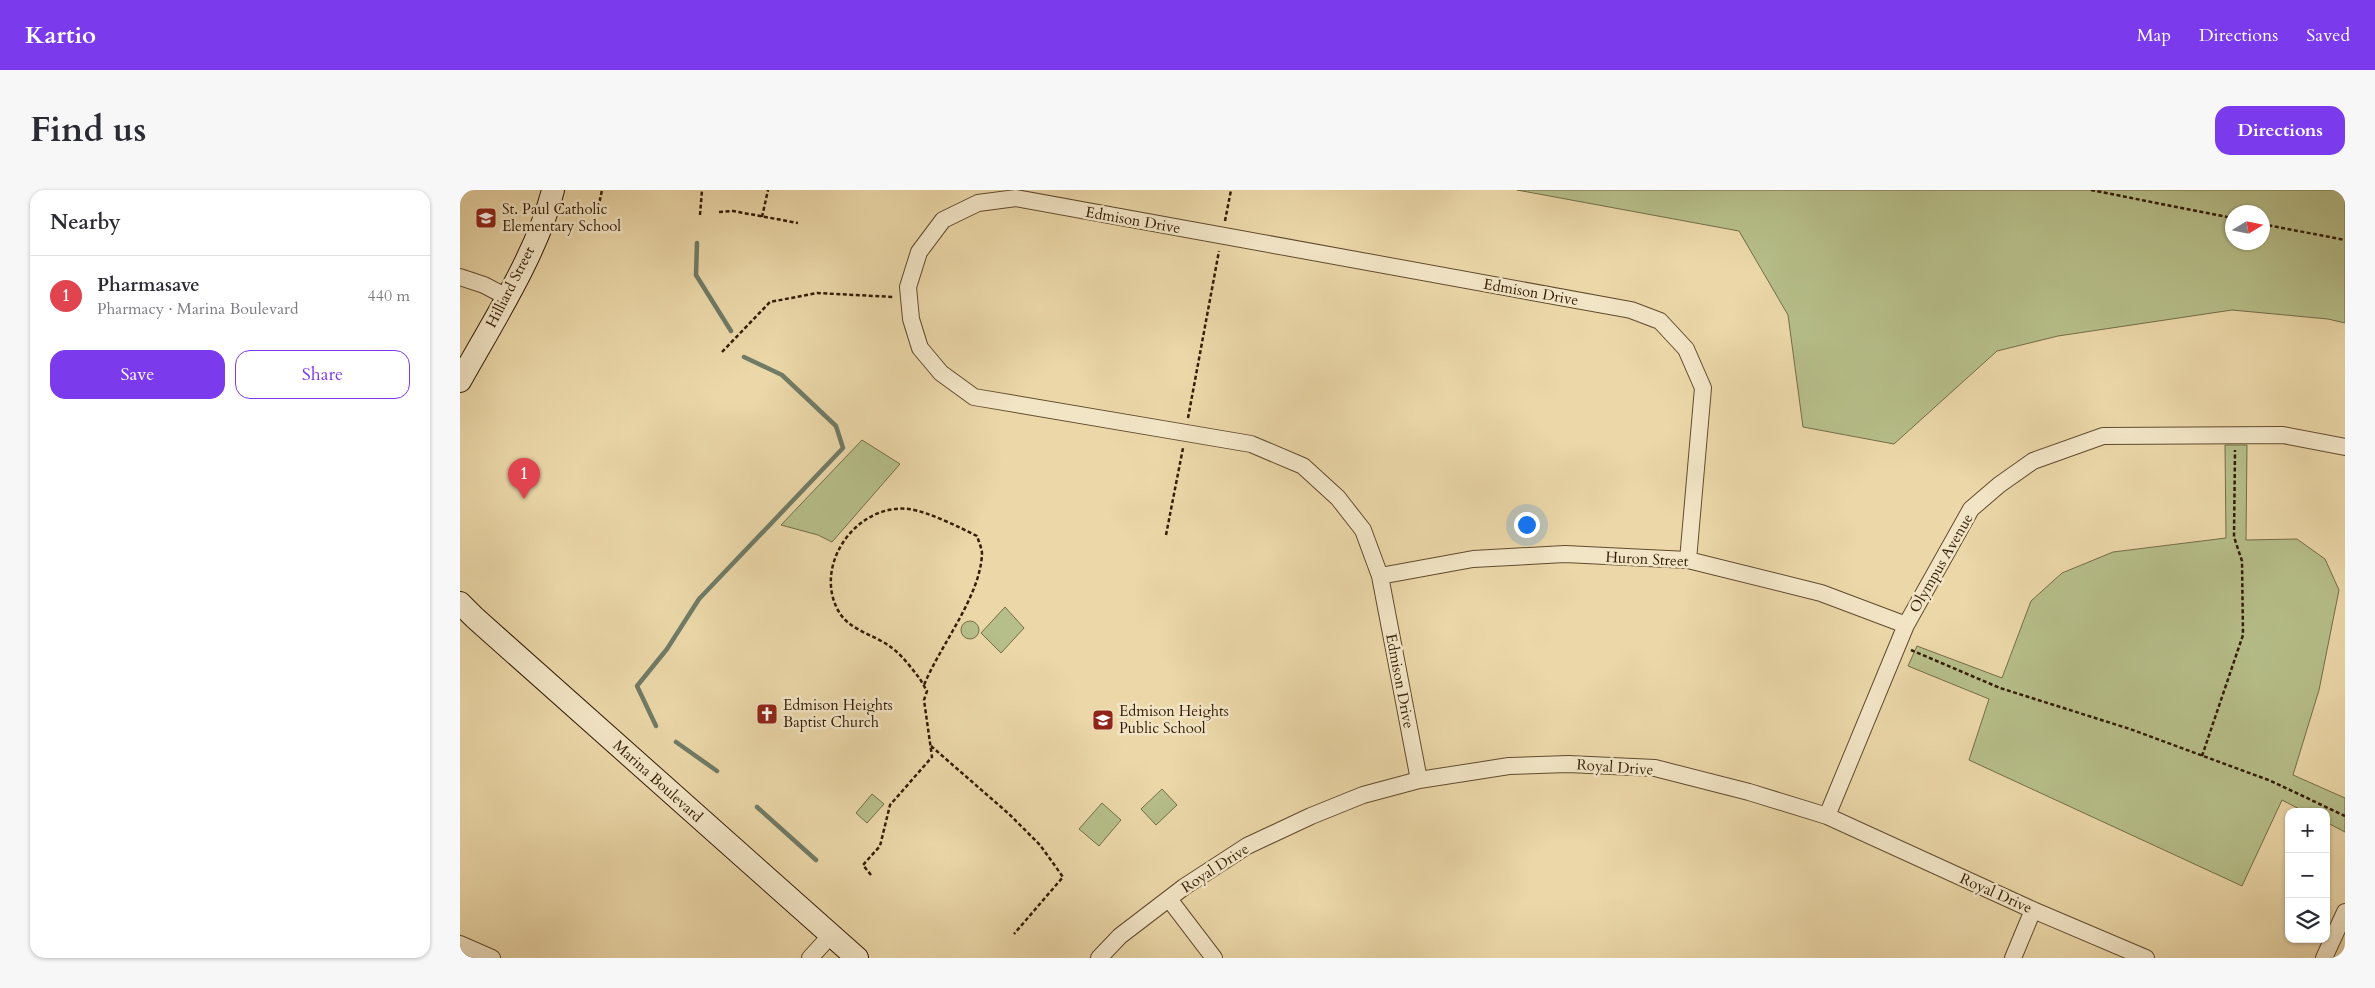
<!DOCTYPE html>
<meta charset="utf-8">
<style>
body{margin:0;font-family:Cardo,serif;background:#f7f7f7;color:#2b2b33}
.controls{position:absolute;right:15px;bottom:15px;display:grid;overflow:hidden;border-radius:10px;box-shadow:0 1px 4px #0004}
.controls button{width:45px;height:45px;display:grid;place-items:center;padding:0;border:0;border-bottom:1px solid #e1e1e2;background:#fff;color:#2b2b33;font:25px sans-serif}
.compass{position:absolute;left:1765px;top:15px;width:45px;height:45px;border-radius:50%;background:#fff;box-shadow:0 1px 4px #0004;rotate:80deg}
.you{position:absolute;left:1066px;top:334px;width:18px;height:18px;margin:-12px;border:4px solid #fff;border-radius:50%;background:#1a73e8;box-shadow:0 0 0 8px #1a73e833}
.badge{display:grid;place-items:center;width:32px;height:32px;border-radius:50%;background:#7c3aed;color:#fff;font-size:16px;font-weight:700}
.pin{position:absolute;translate:-50% -41px;filter:drop-shadow(0 1px 2px #0008)}
.pin::after{content:'';position:absolute;top:26px;width:18px;height:15px;background:inherit;clip-path:polygon(0 0,100% 0,50% 100%)}
.list{margin:0;padding:0;list-style:none}
h2{display:flex;justify-content:space-between;align-items:center;height:65px;margin:0;padding:0 20px;font-size:21px}
h2 small{font-size:16px;font-weight:400;color:#7c7c81}
.list li{display:grid;grid-template-columns:32px 1fr auto;gap:15px;align-items:center;box-sizing:border-box;height:80px;padding:0 20px;border-top:1px solid #e1e1e2}
.list b{display:block;font-size:19px;white-space:nowrap}
.list p{margin:0;font-size:16px;white-space:nowrap;color:#7c7c81}
.list em{font-size:16px;font-style:normal;color:#7c7c81}
.actions{display:flex;gap:10px;padding:15px 20px}
.actions a{flex:1;padding:11px 0;border:1px solid #7c3aed;border-radius:15px;text-align:center;font-size:18px;color:#7c3aed}
.actions .main{background:#7c3aed;color:#fff}
.icon{flex:none;width:28px;height:28px;fill:none;stroke:currentColor;stroke-width:2;stroke-linecap:round;stroke-linejoin:round}
.map{position:relative;flex:none;width:1885px;height:768px;overflow:hidden;border-radius:15px}
header{display:flex;align-items:center;gap:30px;box-sizing:border-box;height:70px;padding:0 25px;background:#7c3aed;color:#fff}
header strong{font-size:24px}
nav{display:flex;gap:28px;margin-inline-start:auto;font-size:18px}
.intro{display:flex;align-items:center;justify-content:space-between;box-sizing:border-box;height:120px;padding:0 30px}
h1{margin:0;font-size:35px}
.button{padding:12px 22px;border-radius:15px;background:#7c3aed;color:#fff;font-size:18px;font-weight:700}
main{display:flex;gap:30px;padding:0 30px}
aside{flex:1;background:#fff;border-radius:15px;box-shadow:0 1px 4px #0004}
.map>svg:first-child{display:block}
.green{fill:#b6be89;stroke:#746d47;fill-rule:evenodd}
.lines{fill:none;stroke-linecap:round;stroke-linejoin:round}
.stream{stroke:#707b66;stroke-width:4.5}
.street-casing{stroke:#614b2e;stroke-width:18}
.secondary-casing{stroke:#331c05;stroke-width:24}
.path{stroke:#331c05;stroke-width:2.5;stroke-dasharray:4 2.5;stroke-linecap:butt}
.street{stroke:#f2e5c6;stroke-width:16}
.secondary{stroke:#f2e5c6;stroke-width:22}
.labels{text-anchor:middle;stroke-width:5;stroke-linejoin:round;paint-order:stroke}
.poi-label{font-size:15px;fill:#331c05;stroke:#f2e5c6;text-anchor:start}
.street-label{font-size:15px;fill:#331c05;stroke:#f2e5c6}
</style>
<header>
<strong>Kartio</strong>
<nav><a>Map</a><a>Directions</a><a>Saved</a></nav>
</header>
<div class="intro"><h1>Find us</h1><a class="button">Directions</a></div>
<main>
<aside>
<h2>Nearby<small></small></h2>
<ul class="list">
<li><span class="badge" style="background:#e0444e">1</span><div><b>Pharmasave</b><p>Pharmacy · Marina Boulevard</p></div><em>440 m</em></li>
</ul>
<div class="actions"><a class="main">Save</a><a>Share</a></div>
</aside>
<div class="map">
<svg width="1885" height="768" viewBox="0 0 1885 768">
<rect width="100%" height="100%" fill="#ebd7a8"/>
<filter id="stains"><feTurbulence type="fractalNoise" baseFrequency=".004" numOctaves="4"/><feColorMatrix values="0 0 0 0 .2 0 0 0 0 .09 0 0 0 0 .02 0 0 0 .5 -.17"/></filter>
<radialGradient id="worn" r=".72"><stop offset=".6" stop-color="#630" stop-opacity="0"/><stop offset="1" stop-color="#630" stop-opacity=".3"/></radialGradient>
<path class="green" d="M 1057,0 L 1885,0 L 1885,133 L 1868,129 L 1772,120 L 1598,146 L 1537,161 L 1434,254 L 1343,237 L 1328,125 L 1279,41 ZM 1772,22 L 1802,22 L 1802,52 L 1772,52 Z
M 402,250 L 440,274 L 372,352 L 358,345 L 321,335 Z
M 1765,255 L 1787,255 L 1786,350 L 1837,349 L 1865,369 L 1879,400 L 1859,500 L 1833,585 L 1885,608 L 1885,642 L 1866,632 L 1866,622 L 1845,622 L 1822,610 L 1782,696 L 1509,570 L 1529,509 L 1448,476 L 1457,456 L 1542,488 L 1571,411 L 1602,383 L 1653,362 L 1766,348 Z
M 545,417 L 564,438 L 541,463 L 521,443 Z
M501 440a9 9 0 1 1 18 0a9 9 0 1 1-18 0Z
M 702,599 L 717,615 L 696,635 L 681,619 Z
M 412,604 L 424,614 L 407,633 L 396,623 Z
M 642,613 L 661,630 L 639,656 L 619,639 Z"/>
<g class="lines">
<path class="stream" d="M 237,53 L 236,85 L 271,141
M 196,536 L 177,496 L 207,459 L 239,409 L 383,258 L 376,236 L 322,185 L 284,167
M 216,552 L 257,581
M 297,617 L 356,670"/>
<g class="street-casing">
<path id="street" d="M 0,87 L 24,95 L 47,107
M 920,386 L 1013,369 L 1105,364 L 1228,370 L 1361,403 L 1446,435
M 959,590 L 920,386 L 903,340 L 878,308 L 843,276 L 791,254 L 514,207 L 481,183 L 460,158 L 451,129 L 448,97 L 459,62 L 483,30 L 518,13 L 556,8 L 1171,120 L 1200,131 L 1226,159 L 1243,198 L 1228,370
M 1367,626 L 1446,435 L 1511,319 L 1539,295 L 1573,271 L 1643,246 L 1823,245 L 1885,257
M 709,709 L 754,768
M 0,754 L 32,768
M 350,768 L 371,745
M 639,768 L 660,746 L 724,697 L 787,656 L 851,626 L 903,605 L 959,590 L 1049,576 L 1108,574 L 1195,578 L 1289,602 L 1367,626 L 1573,720 L 1686,768
M 1553,768 L 1573,720
M 1864,768 L 1885,722"/>
</g>
<g class="secondary-casing">
<path id="secondary" d="M 0,191 C 31,135 78,62 93,0
M 0,413 L 15,428 L 397,768"/>
</g>
<path class="path" d="M 1631,0 L 1772,28
M 259,22 L 273,21 L 338,33
M 137,24 L 142,0
M 240,25 L 242,0
M 302,27 L 308,0
M 765,31 L 771,0
M 1802,34 L 1885,50
M 262,162 L 310,112 L 357,103 L 434,107
M 728,228 L 759,61
M 706,345 L 723,258
M 1451,460 L 1540,498 L 1670,539 L 1811,591 L 1885,626
M 471,556 L 549,624 L 580,655 L 603,687 L 554,744
M 1742,566 L 1783,445 L 1782,371 L 1774,347 L 1775,260
M 411,685 L 403,675 L 420,656 L 430,615 L 472,567 L 464,510 L 467,501 L 460,489 C 452,479 443,466 432,458 C 416,445 390,441 379,422 C 352,376 396,313 449,319 C 469,322 499,337 517,346 C 519,352 522,359 522,364 C 520,407 481,454 464,495"/>
<use href="#street" class="street"/>
<use href="#secondary" class="secondary"/>
</g>
<defs>
<g id="school-square" transform="scale(1.125)"><rect x="-9" y="-9" width="18" height="18" rx="4" fill="#8f2418" stroke="#f2e5c6"/><path d="M0-5L7-2L0 1L-7-2ZM-4 1L0 2.5L4 1V4Q0 6-4 4Z" fill="#fff"/></g>
<g id="church-square" transform="scale(1.125)"><rect x="-9" y="-9" width="18" height="18" rx="4" fill="#8f2418" stroke="#f2e5c6"/><path d="M-1.2-6h2.4v3.5h3.3v2.4h-3.3V6h-2.4V-.1h-3.3v-2.4h3.3Z" fill="#fff"/></g>
</defs>
<g fill-rule="evenodd">
<use href="#school-square" x="26" y="28"/>
<use href="#church-square" x="307" y="524"/>
<use href="#school-square" x="643" y="530"/>
</g>
<g class="labels">
<g class="poi-label">
<text x="42" y="24">St. Paul Catholic<tspan x="42" dy="17">Elementary School</tspan></text>
<text x="323" y="520">Edmison Heights<tspan x="323" dy="17">Baptist Church</tspan></text>
<text x="659" y="526">Edmison Heights<tspan x="659" dy="17">Public School</tspan></text>
</g>
<g class="street-label">
<text transform="translate(673 30) rotate(10)" y="5">Edmison Drive</text>
<text transform="translate(50 97) rotate(-63)" y="5">Hilliard Street</text>
<text transform="translate(1071 102) rotate(10)" y="5">Edmison Drive</text>
<text transform="translate(1187 369) rotate(3)" y="5">Huron Street</text>
<text transform="translate(1481 373) rotate(-60)" y="5">Olympus Avenue</text>
<text transform="translate(940 491) rotate(79)" y="5">Edmison Drive</text>
<text transform="translate(1155 577) rotate(4)" y="5">Royal Drive</text>
<text transform="translate(198 591) rotate(42)" y="5">Marina Boulevard</text>
<text transform="translate(755 678) rotate(-33)" y="5">Royal Drive</text>
<text transform="translate(1536 703) rotate(24)" y="5">Royal Drive</text>
</g>
</g>
<rect width="100%" height="100%" filter="url(#stains)"/>
<rect width="100%" height="100%" fill="url(#worn)"/>
</svg>
<div class="controls">
<button>+</button>
<button>−</button>
<button><svg class="icon" aria-label="layers" viewBox="0 0 24 24"><path d="M12 4l9 5-9 5-9-5zM3 14l9 5 9-5"/></svg></button>
</div>
<svg class="compass" viewBox="-18 -18 36 36"><path d="M0-13l5 13h-10z" fill="#e53935"/><path d="M0 13l5-13h-10z" fill="#7c7c81"/></svg>
<div class="you"></div>
<div class="pin badge" style="left:64px;top:309px;background:#e0444e">1</div>
</div>
</main>
